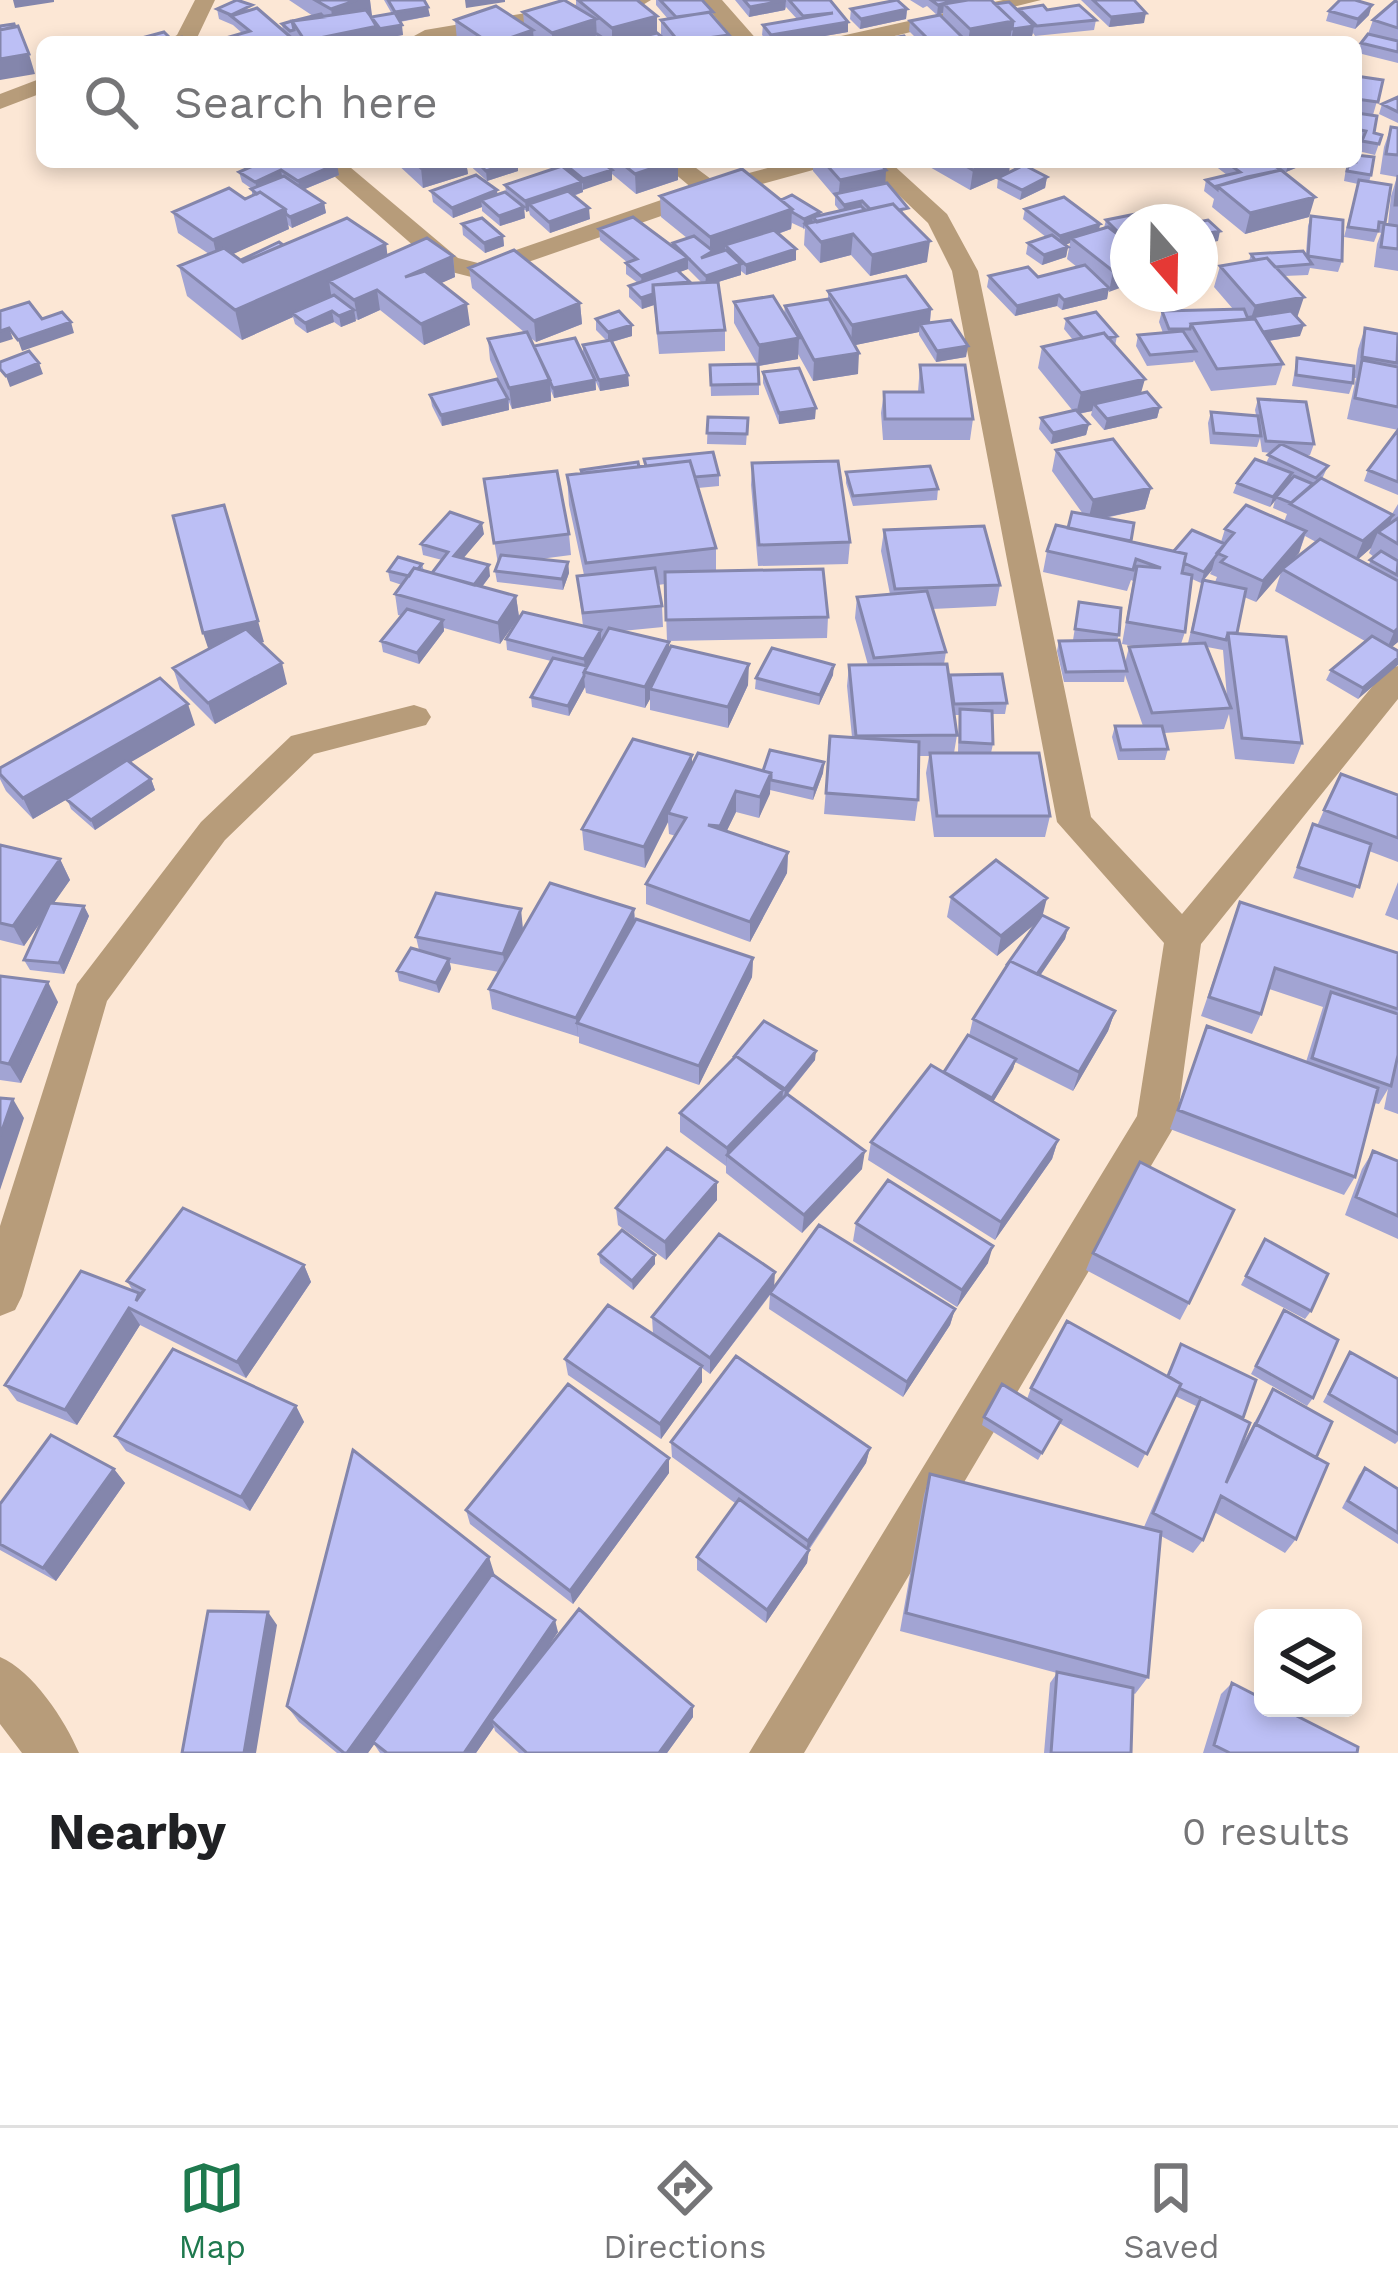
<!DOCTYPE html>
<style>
body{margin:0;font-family:"Work Sans",sans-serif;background:#f6f6f6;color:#202124}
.controls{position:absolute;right:36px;bottom:36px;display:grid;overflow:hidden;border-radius:18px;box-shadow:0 6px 18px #0003}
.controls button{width:108px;height:108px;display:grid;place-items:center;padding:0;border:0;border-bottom:3px solid #e0e0e0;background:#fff;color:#202124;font:60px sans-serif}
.compass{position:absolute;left:1110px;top:204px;width:108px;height:108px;border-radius:50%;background:#fff;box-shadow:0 6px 18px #0003;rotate:160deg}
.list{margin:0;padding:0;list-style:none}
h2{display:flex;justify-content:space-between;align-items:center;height:156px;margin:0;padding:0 48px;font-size:51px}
h2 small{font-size:39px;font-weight:400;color:#757577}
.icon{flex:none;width:66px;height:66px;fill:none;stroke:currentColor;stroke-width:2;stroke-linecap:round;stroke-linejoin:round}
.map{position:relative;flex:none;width:1398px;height:1753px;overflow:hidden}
.search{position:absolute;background:#fff;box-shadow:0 6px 18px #0003;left:36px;right:36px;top:36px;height:132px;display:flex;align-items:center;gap:30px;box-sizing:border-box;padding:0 42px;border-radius:18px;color:#757577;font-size:45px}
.sheet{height:372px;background:#fff}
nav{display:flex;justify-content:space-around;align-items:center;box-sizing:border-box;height:168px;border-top:3px solid #e0e0e0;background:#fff;font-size:33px;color:#757577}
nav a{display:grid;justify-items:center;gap:6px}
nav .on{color:#1e794e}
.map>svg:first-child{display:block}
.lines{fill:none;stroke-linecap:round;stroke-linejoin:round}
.minor{fill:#b79c7a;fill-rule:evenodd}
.wall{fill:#a2a4d3;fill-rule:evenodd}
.shaded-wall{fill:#8486ac}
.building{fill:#bcbff5;stroke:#8486ac;stroke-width:3}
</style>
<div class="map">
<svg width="1398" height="1753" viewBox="0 0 1398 1753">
<rect width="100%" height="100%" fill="#fce7d5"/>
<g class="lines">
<path class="minor" d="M 195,0 L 215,0 L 195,42 L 165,42 L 177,35 Z
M 604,0 L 651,0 L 641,6 L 427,42 L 414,36 L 425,30 Z
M 701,0 L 722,0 L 759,42 L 736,42 Z
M 1003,0 L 1041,0 L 870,42 L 830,42 L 841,36 Z
M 42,78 L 42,93 L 0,109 L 0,94 Z
M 318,162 L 344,162 L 458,258 L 478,263 L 693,189 L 661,162 L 688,162 L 715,182 L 790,162 L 828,162 L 824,167 L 719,196 L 479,279 L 440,269 Z
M 864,162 L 890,162 L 947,214 L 978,271 L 1091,817 L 1182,914 L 1387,669 L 1398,666 L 1398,699 L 1201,944 L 1177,1120 L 1171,1132 L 804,1753 L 749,1753 L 1137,1116 L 1164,943 L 1057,822 L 952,271 L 928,223 Z
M 414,705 L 426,709 L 431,717 L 426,725 L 314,754 L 225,840 L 107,1001 L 22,1296 L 15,1310 L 0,1316 L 0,1226 L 77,984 L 201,822 L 291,736 Z
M 0,1657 C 33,1671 65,1720 79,1753 L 22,1753 L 0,1724 Z"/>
</g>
<path class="wall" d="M 289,0 L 370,0 L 371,17 L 392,14 L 384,0 L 424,0 L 430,16 L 400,22 L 403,35 L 380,39 L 380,42 L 296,42 L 295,40 L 295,42 L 223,42 L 222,39 L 242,33 L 233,25 L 219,19 L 217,9 L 253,9 L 283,31 L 282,24 L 313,16 Z
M 576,0 L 637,0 L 657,16 L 657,33 L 661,36 L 661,20 L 668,19 L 656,5 L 656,0 L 702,0 L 729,35 L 729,42 L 538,42 L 534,39 L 534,42 L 461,42 L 457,40 L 455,20 L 524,24 L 523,12 L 576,6 Z
M 735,0 L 830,0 L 848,32 L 790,42 L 768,42 L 762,35 L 763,25 L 797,19 L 786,7 L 785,10 L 749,17 Z
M 910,0 L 991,0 L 995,4 L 1019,12 L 1019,9 L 1047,10 L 1096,20 L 1094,30 L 1035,36 L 1033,33 L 1032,36 L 1011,39 L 1013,42 L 920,42 L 909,31 L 910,21 L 943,18 L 943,13 L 937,15 L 927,6 L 923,8 Z
M 1081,0 L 1134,0 L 1144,23 L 1109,27 Z
M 1398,2 L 1398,63 L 1358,53 L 1361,43 L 1368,34 L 1373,20 Z
M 851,9 L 907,9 L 906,19 L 860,29 L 850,19 Z
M 1329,11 L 1369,15 L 1355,29 L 1326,21 Z
M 1356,76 L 1383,80 L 1373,115 L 1374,133 L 1382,135 L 1375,155 L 1358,151 L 1362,141 L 1356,140 Z
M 1398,97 L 1398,123 L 1379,114 L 1382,104 Z
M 1391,127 L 1398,128 L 1398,271 L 1374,267 L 1377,244 L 1381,233 L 1378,232 L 1374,242 L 1344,237 L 1358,184 L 1344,181 L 1347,162 L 1356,162 L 1371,175 L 1369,182 L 1384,224 L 1388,224 L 1391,196 L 1397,177 L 1380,174 L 1384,147 Z
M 262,162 L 339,175 L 305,189 L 324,203 L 326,213 L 292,228 L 288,225 L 289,229 L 232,254 L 241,260 L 283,245 L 386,244 L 387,255 L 453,256 L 455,277 L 441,283 L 470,325 L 424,345 L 380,310 L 358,320 L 355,319 L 356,321 L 341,327 L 334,322 L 307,333 L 295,324 L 293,317 L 242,340 L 187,296 L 179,266 L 209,254 L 178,233 L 173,212 L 245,199 L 252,196 L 252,189 L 242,182 L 239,172 Z
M 395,162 L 518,162 L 518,171 L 487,181 L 466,162 L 468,174 L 423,188 Z
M 561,162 L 678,162 L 678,180 L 636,194 L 612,174 L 612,180 L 583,189 L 583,192 L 574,196 L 590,219 L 550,233 L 530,215 L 529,211 L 524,210 L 525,218 L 500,226 L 482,211 L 482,207 L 453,218 L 433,202 L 431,191 L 498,194 L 506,192 L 505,185 L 561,166 Z
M 813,162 L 879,162 L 885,184 L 907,218 L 927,262 L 870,276 L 851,255 L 820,263 L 804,245 L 805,229 L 792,223 L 791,229 L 778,234 L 796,260 L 746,275 L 741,271 L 741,275 L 718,282 L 725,330 L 725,351 L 659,354 L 654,305 L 642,309 L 629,297 L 629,286 L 638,283 L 626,274 L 626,263 L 628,263 L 600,240 L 599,229 L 673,247 L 673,243 L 687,238 L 661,217 L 660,196 L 781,200 L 820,216 L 840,211 L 835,205 L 835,197 L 813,171 ZM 688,269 L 702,283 L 690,283 L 679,272 Z
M 921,162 L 1010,162 L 1009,173 L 1047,177 L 1045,188 L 1020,200 L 997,188 L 998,178 L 1004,175 L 970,190 Z
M 1215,162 L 1310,162 L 1286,172 L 1275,166 L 1309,217 L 1245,234 L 1212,207 L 1214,199 L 1204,191 L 1206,180 L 1227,175 L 1214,165 Z
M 1025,209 L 1100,224 L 1099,230 L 1104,228 L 1106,220 L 1128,222 L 1128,285 L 1108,291 L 1107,299 L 1062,310 L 1057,306 L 1015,316 L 987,287 L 989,276 L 1038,277 L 1077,267 L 1067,259 L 1070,243 L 1065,245 L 1068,247 L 1066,257 L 1042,265 L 1026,254 L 1028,243 L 1046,237 L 1023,219 Z
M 1311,216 L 1342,261 L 1338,272 L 1310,268 L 1308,275 L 1284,276 L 1297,318 L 1300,336 L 1269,341 L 1283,364 L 1276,385 L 1211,391 L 1194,360 L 1193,362 L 1147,366 L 1136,346 L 1138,335 L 1163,333 L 1159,322 L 1162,311 L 1233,309 L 1214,287 L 1220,266 L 1249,261 L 1251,254 L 1306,254 L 1308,226 Z
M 462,224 L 503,236 L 504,246 L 485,253 L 463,235 Z
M 469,268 L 580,303 L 582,324 L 536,342 L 528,336 L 534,348 L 583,355 L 583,345 L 606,340 L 596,330 L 596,319 L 632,336 L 612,342 L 628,375 L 629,386 L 600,391 L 596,382 L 596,390 L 554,398 L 551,391 L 551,401 L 512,409 L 509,402 L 509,410 L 442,426 L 432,406 L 430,395 L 503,390 L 490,360 L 488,339 L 524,332 L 472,288 Z
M 828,291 L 931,309 L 930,323 L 966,357 L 936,362 L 919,335 L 919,332 L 855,345 L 858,374 L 813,381 L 798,354 L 798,359 L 759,366 L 759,395 L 711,396 L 710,365 L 757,364 L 734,323 L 734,302 L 784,314 L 785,306 L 828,299 Z
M 1066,319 L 1117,336 L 1115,346 L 1141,393 L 1160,407 L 1157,418 L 1104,430 L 1091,415 L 1092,411 L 1079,414 L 1089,424 L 1086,435 L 1051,444 L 1039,429 L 1041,418 L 1073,411 L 1038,368 L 1042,347 L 1073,340 L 1064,329 Z
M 1365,328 L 1398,334 L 1398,430 L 1347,419 L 1356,378 L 1354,378 L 1358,349 Z
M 1297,358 L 1353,383 L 1349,394 L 1292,386 Z
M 920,365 L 973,419 L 970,440 L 883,440 L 881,413 L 884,392 L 918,392 Z
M 763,372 L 815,419 L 779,424 L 763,383 Z
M 1258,399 L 1314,444 L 1310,455 L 1303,455 L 1328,466 L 1322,479 L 1392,514 L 1398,504 L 1398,642 L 1391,647 L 1358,699 L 1326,680 L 1331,670 L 1365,641 L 1275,591 L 1281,572 L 1256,602 L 1244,597 L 1237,633 L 1302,743 L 1294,764 L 1235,759 L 1229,714 L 1224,729 L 1164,733 L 1168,749 L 1165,760 L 1118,760 L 1112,737 L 1115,726 L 1143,726 L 1125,675 L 1124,682 L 1064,682 L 1057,651 L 1059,641 L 1073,640 L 1079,602 L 1119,635 L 1117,640 L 1125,663 L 1129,647 L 1140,647 L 1122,644 L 1133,581 L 1131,580 L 1127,591 L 1043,572 L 1047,551 L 1083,514 L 1052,471 L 1056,450 L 1151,488 L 1145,509 L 1105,518 L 1131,541 L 1174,551 L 1221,542 L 1225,529 L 1284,522 L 1287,514 L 1273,508 L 1275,500 L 1270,507 L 1233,493 L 1237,483 L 1266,463 L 1271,453 L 1262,452 L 1260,438 L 1257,447 L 1210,444 L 1208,423 L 1211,412 L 1256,415 L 1255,410 ZM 1305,536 L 1316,542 L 1288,565 L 1299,553 ZM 1371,548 L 1369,553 L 1374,557 L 1368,565 L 1358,559 ZM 1212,570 L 1210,574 L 1217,577 L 1215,582 L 1204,580 ZM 1192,579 L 1201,583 L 1203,580 L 1188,643 L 1181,644 L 1185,632 ZM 1207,647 L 1223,650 L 1227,697 Z
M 708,417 L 748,418 L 746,445 L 707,444 Z
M 1398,430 L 1398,495 L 1364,481 L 1368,470 Z
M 644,459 L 719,475 L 719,486 L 698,488 L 716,548 L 716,571 L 828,617 L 827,638 L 667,641 L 665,584 L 658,585 L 662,606 L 663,627 L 622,631 L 748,685 L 728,728 L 650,710 L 650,699 L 645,708 L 586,693 L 585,687 L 569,716 L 532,707 L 531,697 L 551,661 L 507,650 L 506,639 L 583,626 L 577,576 L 584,575 L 569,505 L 567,475 L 644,466 Z
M 752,463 L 850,542 L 848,564 L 758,566 L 751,485 Z
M 846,472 L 938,489 L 937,500 L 853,506 L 846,483 Z
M 484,479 L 569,534 L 571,555 L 540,559 L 568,562 L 569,573 L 563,590 L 497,582 L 495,571 L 498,564 Z
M 884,530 L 1000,585 L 996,606 L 932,609 L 946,652 L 944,664 L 949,679 L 1007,703 L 1005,714 L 992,714 L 993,744 L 991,753 L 1050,816 L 1045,837 L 934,837 L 926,773 L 929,756 L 919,756 L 918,800 L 915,821 L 824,814 L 830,736 L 852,737 L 847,686 L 849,665 L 868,665 L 855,618 L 857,597 L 890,594 L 881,551 ZM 955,715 L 959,715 L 958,752 L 954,753 L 957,735 Z
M 484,534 L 463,558 L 490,576 L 482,587 L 516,596 L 519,617 L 500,644 L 444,628 L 444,631 L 419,664 L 383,652 L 381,641 L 402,616 L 398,615 L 395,594 L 402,585 L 390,581 L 388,571 L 422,564 L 424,571 L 432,573 L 442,560 L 423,555 L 421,544 Z
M 264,642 L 260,643 L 287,684 L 215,724 L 180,689 L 173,668 L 208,650 Z
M 833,675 L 819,705 L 755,689 L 756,678 Z
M 195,725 L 130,762 L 151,779 L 155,790 L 95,830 L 71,809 L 67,799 L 33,819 L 6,791 L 0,779 L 0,768 Z
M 824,762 L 823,773 L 813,800 L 770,790 L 759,818 L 736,812 L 726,832 L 788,852 L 787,873 L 750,942 L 646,904 L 646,884 L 676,836 L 669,834 L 668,822 L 645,868 L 584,850 L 582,829 L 692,765 L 763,771 Z
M 1398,795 L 1398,862 L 1369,851 L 1353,898 L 1293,878 L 1313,824 L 1317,826 L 1324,810 Z
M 0,845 L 60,859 L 70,880 L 53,903 L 84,906 L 89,916 L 64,974 L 30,970 L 24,960 L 44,917 L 24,946 L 0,940 Z
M 1398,882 L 1398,920 L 1385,915 Z
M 951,897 L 1042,915 L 1068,928 L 1065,939 L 1040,976 L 1115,1011 L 1108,1031 L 1073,1091 L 1015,1062 L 1013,1069 L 993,1102 L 1058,1140 L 1052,1159 L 995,1240 L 868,1160 L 871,1142 L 944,1072 L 969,1036 L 973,1019 L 1006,966 L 1036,923 L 997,956 L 947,917 Z
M 1240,902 L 1398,953 L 1398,1114 L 1384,1109 L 1388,1089 L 1379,1104 L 1374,1103 L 1355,1177 L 1344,1195 L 1170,1129 L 1207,1026 L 1306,1062 L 1323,1007 L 1269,989 L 1261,1014 L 1252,1034 L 1201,1016 Z
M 634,909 L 635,920 L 753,958 L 752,977 L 699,1085 L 579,1043 L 579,1037 L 492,1009 L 489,989 L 499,972 L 450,963 L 451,969 L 439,993 L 399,981 L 397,971 L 419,950 L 416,937 L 523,929 Z
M 0,976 L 58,1002 L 21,1083 L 0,1080 Z
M 733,1058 L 815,1060 L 788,1094 L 862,1169 L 802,1233 L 726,1173 L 726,1166 L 680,1132 L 680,1113 L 732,1060 Z
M 1373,1151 L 1398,1161 L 1398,1239 L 1345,1215 L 1362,1169 Z
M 717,1200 L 666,1260 L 618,1225 L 616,1208 Z
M 856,1223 L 988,1263 L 957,1307 L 853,1241 Z
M 1265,1239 L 1311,1311 L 1305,1319 L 1241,1285 Z
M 1093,1253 L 1189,1303 L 1180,1320 L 1086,1270 Z
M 599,1254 L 655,1264 L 633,1290 L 600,1263 Z
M 304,1265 L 311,1282 L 246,1378 L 140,1325 L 77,1425 L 17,1401 L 5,1385 L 133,1291 L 127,1281 Z
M 774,1287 L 955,1309 L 950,1325 L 903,1397 L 769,1309 L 770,1295 L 710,1374 L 702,1368 L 702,1382 L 661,1439 L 568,1375 L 565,1359 L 653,1334 L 652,1317 Z
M 1284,1310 L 1313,1398 L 1307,1406 L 1251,1374 Z
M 1181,1344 L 1242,1419 L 1239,1450 L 1273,1389 L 1316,1458 L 1296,1539 L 1285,1553 L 1214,1512 L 1203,1540 L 1193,1553 L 1161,1536 L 1148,1677 L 1135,1694 L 1133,1693 L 1131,1753 L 1044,1753 L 1050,1683 L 1057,1673 L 900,1631 L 924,1495 L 930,1474 L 1144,1527 L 1196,1406 L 1175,1396 L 1138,1468 L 1059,1423 L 1038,1460 L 982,1425 L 984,1417 L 1027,1399 L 1031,1388 L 1167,1376 Z
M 1350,1352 L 1398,1379 L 1398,1441 L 1395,1444 L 1323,1402 Z
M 296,1406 L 304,1422 L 250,1511 L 126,1451 L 115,1436 Z
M 671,1442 L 870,1448 L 866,1463 L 809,1550 L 807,1563 L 766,1623 L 697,1570 L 697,1557 L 735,1503 L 672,1457 Z
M 1365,1468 L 1398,1489 L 1398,1544 L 1342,1508 L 1359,1475 Z
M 114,1469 L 125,1483 L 56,1581 L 0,1550 L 0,1504 Z
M 669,1473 L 573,1604 L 470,1524 L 466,1510 Z
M 495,1576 L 558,1632 L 541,1657 L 693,1706 L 693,1717 L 667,1753 L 519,1753 L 495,1731 L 494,1727 L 476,1753 L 380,1753 L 374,1744 L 368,1753 L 337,1753 L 299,1722 L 287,1706 Z
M 1232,1683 L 1357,1753 L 1203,1753 L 1221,1694 Z"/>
<path class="shaded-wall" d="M 13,0 L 54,0 L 54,2 L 15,8 Z
M 357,0 L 370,0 L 372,15 L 334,29 L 331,9 Z
M 465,0 L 505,0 L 505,2 L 466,8 Z
M 786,0 L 785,10 L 749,17 L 750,7 Z
M 957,0 L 977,0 L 944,4 L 943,13 L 937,15 L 938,5 Z
M 1372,5 L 1369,15 L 1355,29 L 1358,19 Z
M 428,7 L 430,16 L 397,22 L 395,12 Z
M 907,9 L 906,19 L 860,29 L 861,19 Z
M 1146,13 L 1144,23 L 1109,27 L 1111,17 Z
M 657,16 L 657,35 L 631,42 L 612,42 L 612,28 Z
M 596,19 L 597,39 L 587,42 L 552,42 L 552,33 Z
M 1013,21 L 1010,40 L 968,42 L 970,29 Z
M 848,22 L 848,32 L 790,42 L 771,42 L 771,35 Z
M 402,25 L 403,35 L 380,39 L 380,42 L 305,41 L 378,26 Z
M 1034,26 L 1032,36 L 1011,40 L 1013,30 Z
M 533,30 L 534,42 L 498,42 Z
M 729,35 L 729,42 L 689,42 Z
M 29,54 L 35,74 L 0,80 L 0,59 Z
M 439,162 L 466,162 L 468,174 L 423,188 L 421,168 Z
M 513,162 L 518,162 L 518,171 L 487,181 L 486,171 Z
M 671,162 L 678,162 L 678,180 L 636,194 L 635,174 Z
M 991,162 L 1010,162 L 1009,173 L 970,190 L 973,170 Z
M 1289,162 L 1310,162 L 1286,172 Z
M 337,164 L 339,175 L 300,191 L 298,181 Z
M 281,170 L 283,181 L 258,192 L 255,182 Z
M 612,170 L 612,180 L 583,190 L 583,179 Z
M 886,170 L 885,191 L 838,200 L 840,180 Z
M 1047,177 L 1045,188 L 1020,200 L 1022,190 Z
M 582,182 L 583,192 L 534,209 L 529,204 L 529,211 L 526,212 L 525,201 Z
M 497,190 L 498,201 L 481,200 L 482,207 L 453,218 L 452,208 Z
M 1315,197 L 1309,217 L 1245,234 L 1250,213 Z
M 862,201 L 861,211 L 843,215 L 844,205 Z
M 324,203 L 326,213 L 292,228 L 290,217 Z
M 524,207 L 525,218 L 500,226 L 499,216 Z
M 589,208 L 590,219 L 550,233 L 549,222 Z
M 285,209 L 289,229 L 218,261 L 213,240 Z
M 792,209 L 791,229 L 731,250 L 725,245 L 725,252 L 701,269 L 710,253 L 710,237 Z
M 820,212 L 819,222 L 813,217 L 812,226 L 805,224 L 803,230 L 804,219 Z
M 1100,224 L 1098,234 L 1071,238 L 1070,243 L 1059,247 L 1060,236 Z
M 1220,231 L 1218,241 L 1200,245 L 1200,235 Z
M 853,234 L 851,255 L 820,263 L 821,242 Z
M 503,236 L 504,246 L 485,253 L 484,243 Z
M 930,241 L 927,262 L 870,276 L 872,255 Z
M 386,244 L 390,274 L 329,281 L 332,300 L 292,313 L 293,317 L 242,340 L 235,310 Z
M 1068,247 L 1066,257 L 1042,265 L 1044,255 Z
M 796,249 L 796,260 L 746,275 L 746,265 Z
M 453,256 L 455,277 L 408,298 L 405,277 Z
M 688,258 L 688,269 L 642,287 L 641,276 Z
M 741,264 L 741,275 L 705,286 L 706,276 Z
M 1128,266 L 1128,285 L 1109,292 L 1113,271 Z
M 1109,288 L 1107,299 L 1062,310 L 1064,300 Z
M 377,290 L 380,310 L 358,320 L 354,300 Z
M 653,294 L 654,305 L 642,309 L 641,298 Z
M 1059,295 L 1057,306 L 1015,316 L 1017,306 Z
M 1304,297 L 1297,318 L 1251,318 L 1255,306 Z
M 580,303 L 582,324 L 536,342 L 534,321 Z
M 467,304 L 470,325 L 424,345 L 421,324 Z
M 931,309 L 929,330 L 920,324 L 919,332 L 851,346 L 852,325 Z
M 354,310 L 356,321 L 341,327 L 339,316 Z
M 332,311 L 334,322 L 307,333 L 305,323 Z
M 71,322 L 74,333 L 22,351 L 18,340 Z
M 632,325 L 632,336 L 608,343 L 608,332 Z
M 1304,325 L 1300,336 L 1260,342 L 1263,332 Z
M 9,328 L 13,339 L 0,343 L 0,331 Z
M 799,338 L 798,359 L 758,366 L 759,345 Z
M 968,346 L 966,357 L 936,362 L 937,351 Z
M 859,353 L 858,374 L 813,381 L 814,360 Z
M 39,363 L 43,374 L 10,387 L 6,376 Z
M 628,375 L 629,386 L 600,391 L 599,380 Z
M 1145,379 L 1139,400 L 1094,404 L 1092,411 L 1076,414 L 1081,393 Z
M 550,380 L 551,401 L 512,409 L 509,388 Z
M 595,380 L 596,390 L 554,398 L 553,388 Z
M 508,399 L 509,410 L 442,426 L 441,415 Z
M 1160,407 L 1157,418 L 1104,430 L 1107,419 Z
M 816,408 L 815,419 L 779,424 L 779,413 Z
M 1089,424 L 1086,435 L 1051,444 L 1053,433 Z
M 1292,473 L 1289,484 L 1270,507 L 1273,497 Z
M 1151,488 L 1145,509 L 1088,521 L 1093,500 Z
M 1393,515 L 1385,536 L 1378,532 L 1371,548 L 1354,563 L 1363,541 Z
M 482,523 L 484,534 L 456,567 L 454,556 Z
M 1306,531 L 1299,553 L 1256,602 L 1263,581 Z
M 1215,559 L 1212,570 L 1201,583 L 1204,572 Z
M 568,562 L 569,573 L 563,590 L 562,579 Z
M 489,565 L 490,576 L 472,600 L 470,589 Z
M 516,596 L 519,617 L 500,644 L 498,623 Z
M 443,620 L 444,631 L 419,664 L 417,653 Z
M 258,621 L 264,642 L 210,654 L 203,633 Z
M 1398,628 L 1398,642 L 1385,653 L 1394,632 Z
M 601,630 L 601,641 L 585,670 L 584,659 Z
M 669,642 L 669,663 L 650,689 L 650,699 L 645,708 L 645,687 Z
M 1398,658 L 1398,665 L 1358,699 L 1363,688 Z
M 282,663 L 287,684 L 215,724 L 208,703 Z
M 749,664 L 748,685 L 728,728 L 728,707 Z
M 834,665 L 833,675 L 819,705 L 820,695 Z
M 584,676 L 585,687 L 569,716 L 568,706 Z
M 188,704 L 195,725 L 33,819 L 23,798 Z
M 692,755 L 692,776 L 668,813 L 668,822 L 645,868 L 644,847 Z
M 824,762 L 823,773 L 813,800 L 814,789 Z
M 771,773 L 770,794 L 759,818 L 760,797 Z
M 151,779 L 155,790 L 95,830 L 91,820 Z
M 736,791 L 736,812 L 719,847 L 720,826 Z
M 788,852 L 787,873 L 750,942 L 750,922 Z
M 60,859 L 70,880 L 24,946 L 13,926 Z
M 1047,898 L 1042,918 L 997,956 L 1001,936 Z
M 84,906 L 89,916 L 64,974 L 59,963 Z
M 521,909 L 523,929 L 506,973 L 503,954 Z
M 634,909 L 635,929 L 577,1023 L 578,1038 L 576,1018 Z
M 1068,928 L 1065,939 L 1030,990 L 1033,980 Z
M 753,958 L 752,977 L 699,1085 L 699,1066 Z
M 449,959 L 451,969 L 439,993 L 436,983 Z
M 48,982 L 58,1002 L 21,1083 L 9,1064 Z
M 1115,1011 L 1108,1031 L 1073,1091 L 1079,1072 Z
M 816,1051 L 815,1060 L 784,1098 L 785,1089 Z
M 1016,1059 L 1013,1069 L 990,1107 L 992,1098 Z
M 783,1090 L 782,1108 L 727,1155 L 726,1166 L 727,1148 Z
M 13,1099 L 24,1118 L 0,1190 L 0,1136 Z
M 1058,1140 L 1052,1159 L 995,1240 L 1001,1222 Z
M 865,1151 L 862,1169 L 802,1233 L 804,1215 Z
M 717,1182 L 717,1200 L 666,1260 L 665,1242 Z
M 993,1246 L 988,1263 L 957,1307 L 962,1290 Z
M 655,1255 L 655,1264 L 633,1290 L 632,1281 Z
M 304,1265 L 311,1282 L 246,1378 L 237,1362 Z
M 775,1272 L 774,1289 L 710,1374 L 710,1358 Z
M 129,1308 L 140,1325 L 77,1425 L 65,1410 Z
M 955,1309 L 950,1325 L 903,1397 L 907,1382 Z
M 702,1366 L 702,1382 L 661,1439 L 660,1424 Z
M 296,1406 L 304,1422 L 250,1511 L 241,1497 Z
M 870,1448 L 866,1463 L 805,1554 L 808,1541 Z
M 669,1458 L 669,1473 L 573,1604 L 570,1591 Z
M 114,1469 L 125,1483 L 56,1581 L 43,1568 Z
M 809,1550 L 807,1563 L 766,1623 L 767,1610 Z
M 489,1557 L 495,1576 L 368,1753 L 347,1753 Z
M 268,1612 L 277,1625 L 256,1753 L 244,1753 Z
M 555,1620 L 558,1632 L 496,1724 L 491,1720 L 494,1727 L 476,1753 L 464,1753 Z
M 693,1706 L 693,1717 L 667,1753 L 659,1753 Z"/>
<path class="building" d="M 237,0 L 252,5 L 231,15 L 217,9 Z
M 315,0 L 357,0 L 331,9 Z
M 388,0 L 424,0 L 428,7 L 395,12 Z
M 564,0 L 596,19 L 552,33 L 523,12 Z
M 578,0 L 637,0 L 657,16 L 612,28 Z
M 660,0 L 702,0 L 713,12 L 676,17 Z
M 744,0 L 786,0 L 750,7 Z
M 789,0 L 830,0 L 848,22 L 771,35 L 763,25 L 833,13 L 803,16 Z
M 897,0 L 907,9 L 861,19 L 851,9 Z
M 931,0 L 957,0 L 938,5 Z
M 968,0 L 991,0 L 1013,21 L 970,29 L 944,4 Z
M 1093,0 L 1134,0 L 1146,13 L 1111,17 Z
M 1340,0 L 1355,0 L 1372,5 L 1358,19 L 1329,11 Z
M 1395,1 L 1398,2 L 1398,28 L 1373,20 Z
M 1009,2 L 1034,26 L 1012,29 L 1013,21 L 995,4 Z
M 1043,5 L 1047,10 L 1079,5 L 1096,20 L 1037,26 L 1019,9 Z
M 496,6 L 533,30 L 498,42 L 488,42 L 455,20 Z
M 257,8 L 294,40 L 288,42 L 226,42 L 222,39 L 250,31 L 231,16 Z
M 366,10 L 378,26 L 305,41 L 292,21 Z
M 709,12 L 729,35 L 679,42 L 661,20 Z
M 395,13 L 402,25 L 378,29 L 371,17 Z
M 321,14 L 324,17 L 293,21 Z
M 940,15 L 967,42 L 925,42 L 921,39 L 927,38 L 910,21 Z
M 292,21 L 294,30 L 290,31 L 282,24 Z
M 14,24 L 15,27 L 0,30 L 0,26 Z
M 18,26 L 29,54 L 0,59 L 0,30 Z
M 164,32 L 171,39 L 182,37 L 188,42 L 127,42 Z
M 657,33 L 667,41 L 619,42 Z
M 597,34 L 609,42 L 560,42 Z
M 1368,34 L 1398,41 L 1398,52 L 1361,43 Z
M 904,36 L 909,42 L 872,42 Z
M 1356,76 L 1383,80 L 1378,102 L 1356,99 Z
M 1398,97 L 1398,112 L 1382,104 Z
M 1357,113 L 1377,116 L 1374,133 L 1382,135 L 1379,144 L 1362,141 L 1366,131 L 1356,129 Z
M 1391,127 L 1398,128 L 1398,155 L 1386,154 Z
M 1356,155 L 1374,157 L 1371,175 L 1347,171 L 1349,162 L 1356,162 Z
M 262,162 L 333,162 L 337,164 L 298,181 L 281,170 L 255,182 L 239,172 Z
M 414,162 L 439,162 L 421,168 Z
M 477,162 L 513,162 L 486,171 Z
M 562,162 L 602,162 L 612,170 L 583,179 Z
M 620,162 L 671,162 L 635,174 Z
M 824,162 L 879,162 L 886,170 L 840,180 Z
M 959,162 L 991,162 L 973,170 Z
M 1226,162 L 1269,162 L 1281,170 L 1247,177 L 1217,186 L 1217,189 L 1206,180 L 1240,172 Z
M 1024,165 L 1047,177 L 1022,190 L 998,178 Z
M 562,166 L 582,182 L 525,201 L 505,185 Z
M 742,169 L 792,209 L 710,237 L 660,196 Z
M 1281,170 L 1315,197 L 1250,213 L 1217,186 Z
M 476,175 L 497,190 L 452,208 L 431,191 Z
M 1398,175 L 1398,205 L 1395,205 Z
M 284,176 L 324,203 L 290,217 L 286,214 L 285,209 L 260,192 L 257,194 L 251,189 Z
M 1359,180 L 1391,185 L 1385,223 L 1379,222 L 1378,231 L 1348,227 Z
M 887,183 L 908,208 L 899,210 L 893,204 L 870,209 L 862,201 L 844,205 L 835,194 Z
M 229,188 L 245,199 L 260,192 L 285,209 L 213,240 L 173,212 Z
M 568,191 L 589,208 L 549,222 L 529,204 Z
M 505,192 L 524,207 L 499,216 L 481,200 Z
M 792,195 L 820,212 L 804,219 L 792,212 L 792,209 L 781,200 Z
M 1064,197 L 1100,224 L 1060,236 L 1025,209 Z
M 893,204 L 930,241 L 872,255 L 853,234 L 821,242 L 805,224 Z
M 861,206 L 865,210 L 817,222 L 813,217 Z
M 1141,213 L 1150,222 L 1128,222 L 1128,232 L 1120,234 L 1106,220 Z
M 1311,216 L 1343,220 L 1342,261 L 1308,256 Z
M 633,217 L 688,258 L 641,276 L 626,263 L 637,259 L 599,229 Z
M 347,218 L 386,244 L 235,310 L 179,266 L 224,248 L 243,262 Z
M 482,218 L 503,236 L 484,243 L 462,224 Z
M 1208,220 L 1220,231 L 1200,235 L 1200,222 L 1198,222 Z
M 1384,224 L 1398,226 L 1398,249 L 1381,247 Z
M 1108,227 L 1128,242 L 1128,266 L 1113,271 L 1071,238 Z
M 774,230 L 796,249 L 746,265 L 725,245 Z
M 1052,235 L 1068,247 L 1044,255 L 1028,243 Z
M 694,236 L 713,251 L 701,258 L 726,250 L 741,264 L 706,276 L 673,243 Z
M 427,238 L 453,256 L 405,277 L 425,271 L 467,304 L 421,324 L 377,290 L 354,300 L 329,281 Z
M 279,242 L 283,245 L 243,262 L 241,260 Z
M 514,250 L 580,303 L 534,321 L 469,268 Z
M 1303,251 L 1312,264 L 1275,267 L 1267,258 L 1255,260 L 1251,254 Z
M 1267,258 L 1304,297 L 1255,306 L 1220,266 Z
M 1085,265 L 1109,288 L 1064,300 L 1059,295 L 1017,306 L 989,276 L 1028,267 L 1038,277 Z
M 677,270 L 690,282 L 653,285 L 653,294 L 641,298 L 629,286 Z
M 906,276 L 931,309 L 852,325 L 828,291 Z
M 718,282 L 725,330 L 658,333 L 653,285 Z
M 334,295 L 354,310 L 339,316 L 332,311 L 305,323 L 292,313 Z
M 773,296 L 799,338 L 759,345 L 734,302 Z
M 829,299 L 859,353 L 814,360 L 785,306 Z
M 29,302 L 42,319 L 62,312 L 71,322 L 18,340 L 9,328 L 0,331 L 0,311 Z
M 1244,309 L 1248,319 L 1191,324 L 1190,329 L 1169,329 L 1162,311 Z
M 619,311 L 632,325 L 608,332 L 596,319 Z
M 1291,311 L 1304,325 L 1263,332 L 1255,319 L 1251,317 Z
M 1096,312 L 1117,336 L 1108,338 L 1104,333 L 1083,338 L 1066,319 Z
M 1255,319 L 1283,364 L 1217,369 L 1191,324 Z
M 951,320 L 968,346 L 937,351 L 920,324 Z
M 1365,328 L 1398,334 L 1397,363 L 1362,357 Z
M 1183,331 L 1196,351 L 1150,355 L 1138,335 Z
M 527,332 L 550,380 L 509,388 L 488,339 Z
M 1104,333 L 1145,379 L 1081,393 L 1042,347 Z
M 575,338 L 595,380 L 553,388 L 534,346 Z
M 611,340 L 628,375 L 599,380 L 583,345 Z
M 29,351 L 39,363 L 6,376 L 0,369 L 0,362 Z
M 1297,358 L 1354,366 L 1353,383 L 1296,375 Z
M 1362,360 L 1398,367 L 1398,407 L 1355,398 Z
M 758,364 L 759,384 L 711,385 L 710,365 Z
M 920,365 L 965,365 L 973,419 L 885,419 L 884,392 L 923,392 Z
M 799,368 L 816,408 L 779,413 L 763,372 Z
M 497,379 L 508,399 L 441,415 L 430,395 Z
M 1147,392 L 1160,407 L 1107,419 L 1094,404 Z
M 1258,399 L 1306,402 L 1314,444 L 1266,441 Z
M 1076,410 L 1089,424 L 1053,433 L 1041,418 Z
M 1211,412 L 1258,416 L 1261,436 L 1214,433 Z
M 708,417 L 748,418 L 747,434 L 707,433 Z
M 1398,430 L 1398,482 L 1368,470 Z
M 1113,439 L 1151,488 L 1093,500 L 1056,450 Z
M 1281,444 L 1328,466 L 1316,478 L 1268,455 Z
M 713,452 L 719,475 L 695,477 L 690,461 L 646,466 L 644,459 Z
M 1255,459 L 1292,473 L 1273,497 L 1237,483 Z
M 690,461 L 716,548 L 586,563 L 567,475 Z
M 838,461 L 850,542 L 759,545 L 752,463 Z
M 638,462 L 639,467 L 582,473 L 581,470 Z
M 930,466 L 938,489 L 853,496 L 846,472 Z
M 557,471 L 569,534 L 494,543 L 484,479 Z
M 1294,476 L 1313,484 L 1291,503 L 1276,497 Z
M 1321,478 L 1393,515 L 1363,541 L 1290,504 Z
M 224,505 L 258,621 L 203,633 L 173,516 Z
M 1246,505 L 1306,531 L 1263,581 L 1221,562 L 1226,557 L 1217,553 L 1234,533 L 1225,529 Z
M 450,512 L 482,523 L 454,556 L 489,565 L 474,585 L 432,573 L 448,552 L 421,544 Z
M 1072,512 L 1134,523 L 1131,541 L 1068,528 Z
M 1398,518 L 1398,544 L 1378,532 Z
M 1056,525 L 1186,554 L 1182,573 L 1192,575 L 1185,632 L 1127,622 L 1137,566 L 1161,568 L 1136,559 L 1133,570 L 1047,551 Z
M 984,526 L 1000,585 L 895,589 L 884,530 Z
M 1192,530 L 1225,544 L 1204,572 L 1184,563 L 1186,554 L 1174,551 Z
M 1320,539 L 1398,581 L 1398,628 L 1394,632 L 1282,569 Z
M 1381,551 L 1398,561 L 1397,575 L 1370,560 Z
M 501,555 L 568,562 L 562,579 L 495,571 Z
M 398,557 L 422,564 L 418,569 L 414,568 L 409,576 L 388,571 Z
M 414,568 L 516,596 L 498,623 L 395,594 Z
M 655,568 L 662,606 L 583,613 L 577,576 Z
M 823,569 L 828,617 L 666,620 L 665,572 Z
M 1203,580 L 1246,589 L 1237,633 L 1228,633 L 1226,640 L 1192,632 Z
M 927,591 L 946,652 L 874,658 L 857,597 Z
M 1079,602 L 1121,608 L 1119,635 L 1075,629 Z
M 407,609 L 443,620 L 417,653 L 381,641 Z
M 523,612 L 601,630 L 584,659 L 506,639 Z
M 609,628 L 669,642 L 645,687 L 584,672 Z
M 246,629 L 282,663 L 208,703 L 173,668 Z
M 1228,633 L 1286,637 L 1302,743 L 1242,738 Z
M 1372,636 L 1398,651 L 1398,658 L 1363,688 L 1331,670 Z
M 1119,640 L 1127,671 L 1066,672 L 1059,641 Z
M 1205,643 L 1231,708 L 1152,713 L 1129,647 Z
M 671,646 L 749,664 L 728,707 L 650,689 Z
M 772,648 L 834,665 L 820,695 L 756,678 Z
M 553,658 L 587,666 L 584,672 L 584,676 L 568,706 L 531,697 Z
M 947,664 L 957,735 L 856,736 L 849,665 Z
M 1002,674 L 1007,703 L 954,704 L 950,675 Z
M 160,678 L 188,704 L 23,798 L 0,774 L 0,768 Z
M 960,709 L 992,711 L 993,744 L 960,742 Z
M 1115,726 L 1162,726 L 1168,749 L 1121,750 Z
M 830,736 L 919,742 L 918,800 L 826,793 Z
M 633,739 L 692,755 L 644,847 L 582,829 Z
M 770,750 L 824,762 L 814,789 L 771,780 L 771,773 L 763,771 Z
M 698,753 L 771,773 L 760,797 L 736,791 L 720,826 L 708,825 L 788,852 L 750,922 L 646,884 L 686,818 L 668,813 Z
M 930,753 L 1039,753 L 1050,816 L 937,816 Z
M 127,760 L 151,779 L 91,820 L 66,799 Z
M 1341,774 L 1398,795 L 1398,838 L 1324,810 Z
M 1313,824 L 1371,844 L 1359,887 L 1298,867 Z
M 0,845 L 60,859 L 13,926 L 0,923 Z
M 996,860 L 1047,898 L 1001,936 L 951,897 Z
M 550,883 L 634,909 L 576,1018 L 489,989 Z
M 436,893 L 521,909 L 503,954 L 416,937 Z
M 1240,902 L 1398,953 L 1398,1009 L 1275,968 L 1261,1014 L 1209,997 Z
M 50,903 L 84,906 L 59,963 L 24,960 Z
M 1042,915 L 1068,928 L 1037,974 L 1010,961 L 1006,966 Z
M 636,919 L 753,958 L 699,1066 L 577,1023 Z
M 411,948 L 449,959 L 436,983 L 397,971 Z
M 1010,961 L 1115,1011 L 1079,1072 L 973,1019 Z
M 0,976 L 48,982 L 9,1064 L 0,1062 Z
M 1331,992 L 1398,1014 L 1398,1055 L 1391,1086 L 1312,1058 Z
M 764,1021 L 816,1051 L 785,1089 L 736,1056 L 733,1058 Z
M 1207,1026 L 1378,1088 L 1355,1177 L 1178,1110 Z
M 968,1035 L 1016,1059 L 992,1098 L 944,1072 Z
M 736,1056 L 783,1090 L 727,1148 L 680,1113 Z
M 931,1065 L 1058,1140 L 1001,1222 L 871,1142 Z
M 787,1094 L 865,1151 L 804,1215 L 727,1155 Z
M 0,1098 L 13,1099 L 0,1136 Z
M 667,1148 L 717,1182 L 665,1242 L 616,1208 Z
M 1373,1151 L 1398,1161 L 1398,1216 L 1356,1197 Z
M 1140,1162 L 1234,1210 L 1189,1303 L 1093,1253 Z
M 888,1180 L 993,1246 L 962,1290 L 856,1223 Z
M 183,1208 L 304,1265 L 237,1362 L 129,1308 L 65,1410 L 5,1385 L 81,1271 L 139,1293 L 136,1301 L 144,1290 L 127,1281 Z
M 819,1225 L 955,1309 L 907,1382 L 770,1293 Z
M 622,1230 L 655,1255 L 632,1281 L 599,1254 Z
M 719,1234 L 775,1272 L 710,1358 L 652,1317 Z
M 1265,1239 L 1328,1274 L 1311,1311 L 1246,1276 Z
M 608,1305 L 702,1366 L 660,1424 L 565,1359 Z
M 1284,1310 L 1338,1340 L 1313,1398 L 1256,1366 Z
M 1067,1321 L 1181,1384 L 1147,1454 L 1031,1388 Z
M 1181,1344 L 1256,1380 L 1243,1418 L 1179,1388 L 1181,1384 L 1168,1376 Z
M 173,1349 L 296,1406 L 241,1497 L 115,1436 Z
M 1350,1352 L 1398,1379 L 1398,1434 L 1329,1394 Z
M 736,1356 L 870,1448 L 808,1541 L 671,1442 Z
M 568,1384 L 669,1458 L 570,1591 L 466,1510 Z
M 1002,1384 L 1061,1420 L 1042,1453 L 984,1417 Z
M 1273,1389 L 1332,1422 L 1316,1458 L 1256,1424 Z
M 1201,1398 L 1250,1423 L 1226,1483 L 1255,1424 L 1328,1464 L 1296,1539 L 1221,1496 L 1203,1540 L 1153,1513 Z
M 51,1435 L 114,1469 L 43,1568 L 0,1544 L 0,1504 Z
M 353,1450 L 489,1557 L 347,1753 L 344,1753 L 287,1706 Z
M 1365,1468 L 1398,1489 L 1398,1533 L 1348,1501 Z
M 930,1474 L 1161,1532 L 1148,1677 L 906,1613 Z
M 739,1499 L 809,1550 L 767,1610 L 697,1557 Z
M 492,1574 L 555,1620 L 464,1753 L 387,1753 L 373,1742 Z
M 579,1609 L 693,1706 L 659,1753 L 527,1753 L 491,1720 Z
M 208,1611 L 268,1612 L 244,1753 L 182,1753 Z
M 1057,1672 L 1133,1688 L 1131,1753 L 1051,1753 Z
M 1232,1683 L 1263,1699 L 1263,1708 L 1281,1708 L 1358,1747 L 1357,1753 L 1230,1753 L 1214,1745 Z"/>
</svg>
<div class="controls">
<button><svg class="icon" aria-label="layers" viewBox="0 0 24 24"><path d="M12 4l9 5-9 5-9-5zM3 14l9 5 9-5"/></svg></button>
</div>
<svg class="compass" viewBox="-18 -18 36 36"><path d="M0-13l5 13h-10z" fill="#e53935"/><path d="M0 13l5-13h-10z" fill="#757577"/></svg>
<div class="search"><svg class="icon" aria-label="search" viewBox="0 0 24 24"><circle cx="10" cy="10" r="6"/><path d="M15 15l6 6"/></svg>Search here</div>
</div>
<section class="sheet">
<h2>Nearby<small>0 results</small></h2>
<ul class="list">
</ul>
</section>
<nav>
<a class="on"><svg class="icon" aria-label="map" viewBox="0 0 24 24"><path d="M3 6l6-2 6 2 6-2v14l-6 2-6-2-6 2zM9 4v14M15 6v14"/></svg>Map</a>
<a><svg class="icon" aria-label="directions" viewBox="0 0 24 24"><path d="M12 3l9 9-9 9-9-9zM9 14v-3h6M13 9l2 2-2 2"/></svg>Directions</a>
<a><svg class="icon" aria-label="saved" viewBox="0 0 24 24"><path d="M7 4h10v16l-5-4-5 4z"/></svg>Saved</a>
</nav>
